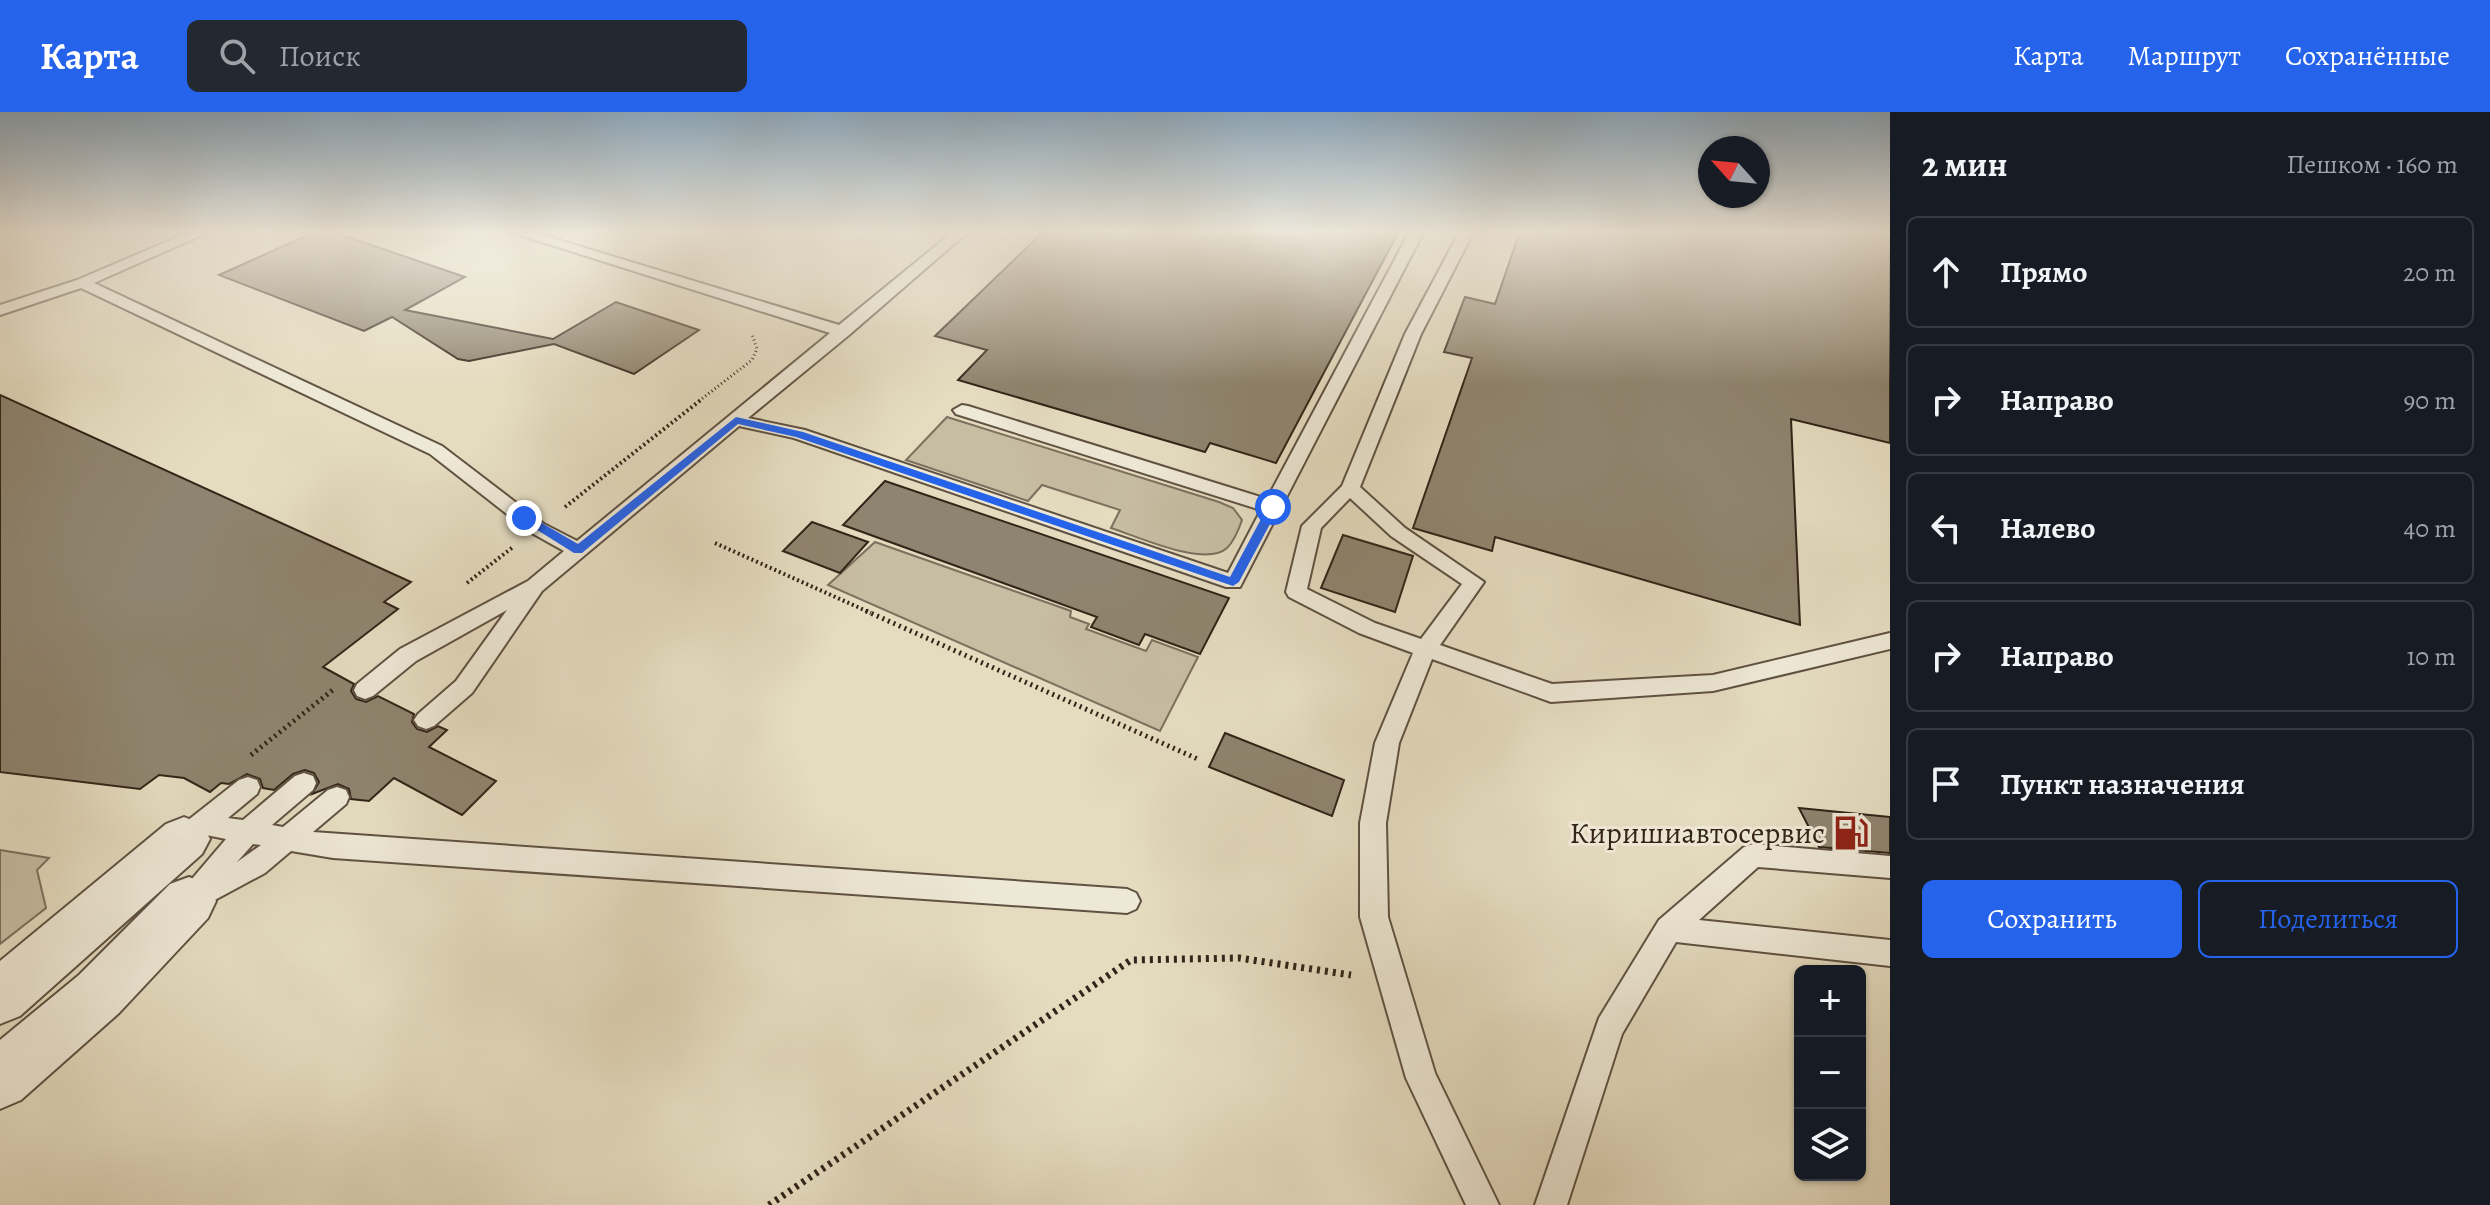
<!DOCTYPE html>
<html lang="ru">
<meta charset="utf-8">
<style>
body{margin:0;font-family:Alegreya,serif;background:#242831;color:#f1f3f6}
.controls{position:absolute;right:24px;bottom:24px;display:grid;overflow:hidden;border-radius:12px;box-shadow:0 2px 6px #0004}
.controls button{width:72px;height:72px;display:grid;place-items:center;padding:0;border:0;border-bottom:2px solid #363941;background:#171b24;color:#f1f3f6;font:40px sans-serif}
.compass{position:absolute;left:1698px;top:24px;width:72px;height:72px;border-radius:50%;background:#171b24;box-shadow:0 2px 6px #0004;rotate:297deg}
.stop{position:absolute;width:24px;height:24px;margin:-18px;border:6px solid #2563eb;border-radius:50%;background:#fff}
.stop.end{background:#2563eb;border-color:#fff;box-shadow:0 2px 8px #0008}
.list{margin:0;padding:0;list-style:none}
h2{display:flex;justify-content:space-between;align-items:center;height:104px;margin:0;padding:0 32px;font-size:34px}
h2 small{font-size:26px;font-weight:400;color:#9ea1a6}
.list li{display:grid;grid-template-columns:52px 1fr auto;gap:24px;align-items:center;box-sizing:border-box;height:112px;margin:0 16px 16px;padding:0 16px;border:2px solid #363941;border-radius:12px}
.list b{display:block;font-size:30px;white-space:nowrap}
.list em{font-size:26px;font-style:normal;color:#9ea1a6}
.actions{display:flex;gap:16px;padding:24px 32px}
.actions a{flex:1;padding:18px 0;border:2px solid #2563eb;border-radius:12px;text-align:center;font-size:28px;color:#2563eb}
.actions .main{background:#2563eb;color:#fff}
.icon{flex:none;width:44px;height:44px;fill:none;stroke:currentColor;stroke-width:2;stroke-linecap:round;stroke-linejoin:round}
.map{position:relative;flex:none;width:1890px;height:1093px;overflow:hidden}
header{display:flex;align-items:center;gap:48px;box-sizing:border-box;height:112px;padding:0 40px;background:#2563eb;color:#fff}
header strong{font-size:38px}
nav{display:flex;gap:44px;margin-inline-start:auto;font-size:28px}
.search{width:560px;height:72px;background:#242831;display:flex;align-items:center;gap:20px;box-sizing:border-box;padding:0 28px;border-radius:12px;color:#9ea1a6;font-size:30px}
main{display:flex}
aside{flex:1;background:#171b24}
.map>svg:first-child{display:block}
.green{fill:#c7bda3;stroke:#7c705e;stroke-width:2}
.building{fill:#8f846f;stroke:#322418;stroke-width:2}
.lines{fill:none;stroke-linecap:round;stroke-linejoin:round}
.service-casing{stroke:#5f5242;stroke-width:4}
.minor-casing{stroke:#5f5242;stroke-width:4}
.path-far3{stroke:#322418;stroke-width:3;stroke-dasharray:1 3;stroke-linecap:butt}
.path-far2{stroke:#322418;stroke-width:4;stroke-dasharray:2 3;stroke-linecap:butt}
.path-far1{stroke:#322418;stroke-width:5;stroke-dasharray:2 4;stroke-linecap:butt}
.path{stroke:#322418;stroke-width:7;stroke-dasharray:3 5;stroke-linecap:butt}
.service{fill:#eee8d6;fill-rule:evenodd}
.minor{fill:#eee8d6;fill-rule:evenodd}
.route{fill:#2563eb}
.labels{text-anchor:middle;stroke-width:6;stroke-linejoin:round;paint-order:stroke}
.poi-label{font-size:30px;fill:#322418;stroke:#eee8d6;text-anchor:end}
</style>
<header>
<strong>Карта</strong>
<div class="search"><svg class="icon" aria-label="search" viewBox="0 0 24 24"><circle cx="10" cy="10" r="6"/><path d="M15 15l6 6"/></svg>Поиск</div>
<nav><a>Карта</a><a>Маршрут</a><a>Сохранённые</a></nav>
</header>
<main>
<div class="map">
<svg width="1890" height="1093" viewBox="0 0 1890 1093">
<rect width="100%" height="100%" fill="#e5dcc0"/>
<filter id="stains"><feTurbulence type="fractalNoise" baseFrequency=".0025" numOctaves="4"/><feColorMatrix values="0 0 0 0 .2 0 0 0 0 .09 0 0 0 0 .02 0 0 0 .5 -.17"/></filter>
<radialGradient id="worn" r=".72"><stop offset=".6" stop-color="#630" stop-opacity="0"/><stop offset="1" stop-color="#630" stop-opacity=".3"/></radialGradient>
<path class="green" d="M 947,305 L 1219,390 L 1233,396 L 1242,408 C 1239,417 1234,429 1227,436 C 1205,456 1137,424 1111,416 L 1120,398 L 1042,373 L 1028,389 L 906,348 Z
M 875,430 L 1071,499 L 1070,505 L 1089,512 L 1086,517 L 1146,539 L 1152,528 L 1198,545 L 1160,619 L 828,473 Z
M 0,738 L 49,746 L 37,758 L 46,796 L 0,832 Z"/>
<path class="building" d="M 317,119 L 330,119 L 465,165 L 405,198 L 553,227 L 616,190 L 699,218 L 634,262 L 554,232 L 469,249 L 458,247 L 392,205 L 364,219 L 219,163 Z
M 1044,119 L 1399,119 L 1276,351 L 1210,331 L 1205,340 L 958,268 L 987,238 L 935,224 Z
M 1520,119 L 1890,119 L 1890,331 L 1791,307 L 1800,513 L 1495,425 L 1492,439 L 1413,416 L 1472,246 L 1444,240 L 1465,185 L 1495,192 Z
M 0,283 L 411,470 L 384,490 L 398,497 L 323,555 L 354,572 L 351,579 L 356,587 L 366,590 L 378,584 L 414,602 L 412,610 L 417,617 L 427,620 L 438,614 L 447,618 L 429,635 L 496,669 L 462,703 L 394,666 L 369,689 L 351,687 L 349,677 L 338,672 L 312,682 L 319,670 L 314,661 L 305,658 L 293,662 L 274,678 L 263,676 L 260,667 L 247,662 L 229,672 L 221,671 L 210,680 L 184,666 L 159,663 L 140,677 L 0,660 Z
M 885,369 L 1229,486 L 1200,542 L 1145,522 L 1139,533 L 1091,515 L 1097,505 L 843,413 Z
M 812,410 L 868,430 L 840,461 L 783,439 Z
M 1343,423 L 1413,444 L 1395,500 L 1321,476 Z
M 1225,621 L 1344,668 L 1332,704 L 1209,655 Z
M 1799,696 L 1890,705 L 1890,741 L 1819,735 Z"/>
<g class="lines">
<g class="service-casing">
<path id="service" d="M 192,119 L 211,119 L 94,171 L 442,334 L 544,412 L 577,429 L 830,221 L 507,119 L 529,119 L 839,213 L 954,119 L 969,119 L 849,223 L 748,306 L 805,318 L 1228,461 L 1261,398 L 956,302 L 953,298 L 962,293 L 968,294 L 1267,387 L 1410,119 L 1424,119 L 1240,475 L 1226,475 L 794,326 L 739,314 L 542,479 L 472,581 L 434,614 L 426,617 L 418,614 L 414,608 L 418,602 L 456,569 L 507,498 L 416,549 L 373,584 L 365,587 L 357,584 L 354,578 L 357,572 L 400,537 L 528,469 L 564,439 L 530,420 L 430,342 L 81,176 L 0,203 L 0,193 L 77,168 Z
M 1460,119 L 1474,119 L 1421,222 L 1360,375 L 1405,416 L 1484,470 L 1440,533 L 1552,572 L 1713,563 L 1890,521 L 1890,537 L 1713,579 L 1551,590 L 1432,547 L 1399,631 L 1386,711 L 1388,805 L 1435,961 L 1499,1093 L 1466,1093 L 1406,966 L 1360,805 L 1360,711 L 1375,631 L 1413,541 L 1359,521 L 1289,485 L 1286,480 L 1302,414 L 1342,374 L 1405,222 ZM 1350,386 L 1391,424 L 1462,472 L 1421,527 L 1375,511 L 1307,477 L 1321,416 Z
M 304,661 L 313,664 L 316,671 L 313,678 L 272,713 L 283,715 L 328,678 L 337,675 L 346,678 L 349,685 L 346,692 L 313,720 L 1127,777 L 1136,781 L 1140,789 L 1136,797 L 1127,801 L 333,746 L 291,739 L 265,761 L 198,797 L 189,801 L 180,797 L 176,789 L 180,781 L 226,727 L 206,723 L 196,728 L 187,725 L 183,717 L 187,709 L 239,668 L 248,665 L 257,668 L 260,675 L 257,682 L 228,706 L 243,708 L 295,664 ZM 253,732 L 261,733 L 237,750 Z
M 1753,732 L 1890,744 L 1890,766 L 1758,755 L 1699,808 L 1890,828 L 1890,854 L 1676,830 L 1622,922 L 1567,1093 L 1535,1093 L 1599,906 L 1659,808 L 1744,735 Z"/>
</g>
<g class="minor-casing">
<path id="minor" d="M 184,705 L 202,712 L 210,727 L 202,742 L 20,904 L 0,912 L 0,849 L 166,712 Z
M 189,765 L 208,772 L 216,789 L 208,806 L 119,901 L 21,988 L 0,997 L 0,928 L 79,863 L 170,772 Z"/>
</g>
<path class="path-far3" d="M 699,289 L 752,248 L 757,237 L 752,222"/>
<path class="path-far2" d="M 565,395 L 702,287
M 715,431 L 871,501
M 467,471 L 513,435"/>
<path class="path-far1" d="M 866,499 L 1200,648
M 251,643 L 334,577"/>
<path class="path" d="M 769,1093 L 1131,848 L 1239,846 L 1351,863"/>
<use href="#service" class="service"/>
<use href="#minor" class="minor"/>
</g>
<linearGradient id="sky" x2="0" y2="1"><stop stop-color="#8eabc1"/><stop offset="0.44" stop-color="#f3efe3"/><stop offset="1" stop-color="#f3efe3" stop-opacity="0"/></linearGradient>
<rect width="1890" height="272" fill="url(#sky)"/>
<path class="route" d="M 736,305 L 803,320 L 1230,465 L 1269,392 L 1279,395 L 1239,470 L 1233,474 L 796,325 L 738,312 L 582,441 L 574,441 L 518,406 L 528,403 L 578,432 Z"/>
<defs>
<g id="fuel-bare" transform="scale(2.76)"><path d="M-5.5-6h7V0h2V4h1.3V-2.5L3-4.5l.8-.8L6-3V5H2.5V1h-1V6h-7ZM-4.2-4.7v3.2H.2V-4.7Z" fill="#8f2418" stroke="#eee8d6" stroke-width="2.5" paint-order="stroke"/></g>
</defs>
<g fill-rule="evenodd">
<use href="#fuel-bare" x="1851" y="721"/>
</g>
<g class="labels">
<g class="poi-label">
<text x="1825" y="731">Киришиавтосервис</text>
</g>
</g>
<rect width="100%" height="100%" filter="url(#stains)"/>
<rect width="100%" height="100%" fill="url(#worn)"/>
</svg>
<div class="controls">
<button>+</button>
<button>−</button>
<button><svg class="icon" aria-label="layers" viewBox="0 0 24 24"><path d="M12 4l9 5-9 5-9-5zM3 14l9 5 9-5"/></svg></button>
</div>
<svg class="compass" viewBox="-18 -18 36 36"><path d="M0-13l5 13h-10z" fill="#e53935"/><path d="M0 13l5-13h-10z" fill="#9ea1a6"/></svg>
<div class="stop" style="left:1273px;top:395px"></div>
<div class="stop end" style="left:524px;top:406px"></div>
</div>
<aside>
<h2>2 мин<small>Пешком · 160 m</small></h2>
<ul class="list">
<li><svg class="icon" aria-label="ahead" viewBox="0 0 24 24"><path d="M12 20V5M6 11l6-6 6 6"/></svg><div><b>Прямо</b></div><em>20 m</em></li>
<li><svg class="icon" aria-label="right" viewBox="0 0 24 24"><path d="M7 20v-9h11M14 6l5 5-5 5"/></svg><div><b>Направо</b></div><em>90 m</em></li>
<li><svg class="icon" aria-label="left" viewBox="0 0 24 24"><path d="M17 20v-9H6M10 6l-5 5 5 5"/></svg><div><b>Налево</b></div><em>40 m</em></li>
<li><svg class="icon" aria-label="right" viewBox="0 0 24 24"><path d="M7 20v-9h11M14 6l5 5-5 5"/></svg><div><b>Направо</b></div><em>10 m</em></li>
<li><svg class="icon" aria-label="arrive" viewBox="0 0 24 24"><path d="M6 21V4h12l-3 4 3 4H6"/></svg><div><b>Пункт назначения</b></div></li>
</ul>
<div class="actions"><a class="main">Сохранить</a><a>Поделиться</a></div>
</aside>
</main>
